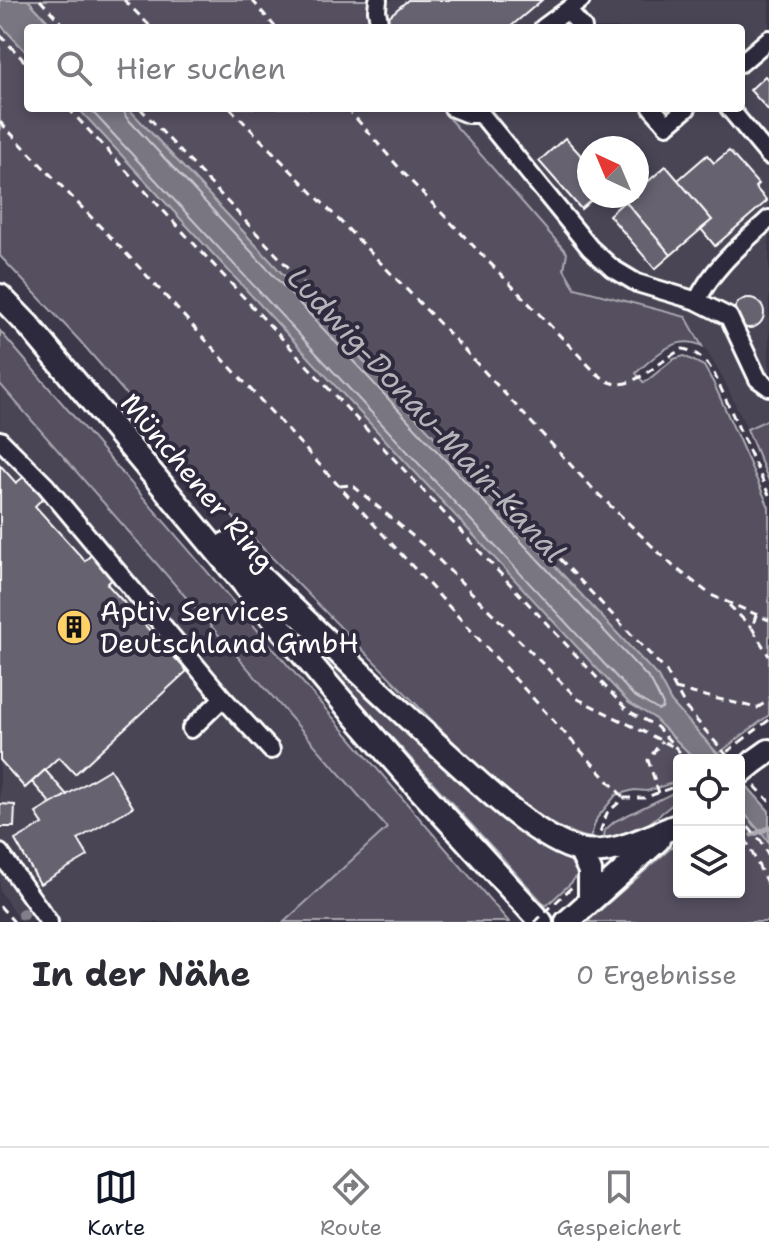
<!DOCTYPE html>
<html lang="de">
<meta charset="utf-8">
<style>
body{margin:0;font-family:"Shantell Sans",sans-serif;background:#f2f2f3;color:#2b2b33}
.controls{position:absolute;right:24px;bottom:24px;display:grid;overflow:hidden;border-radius:8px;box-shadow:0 4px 12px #0003}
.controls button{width:72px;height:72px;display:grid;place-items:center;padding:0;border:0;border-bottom:2px solid #e1e1e2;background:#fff;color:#2b2b33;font:40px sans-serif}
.compass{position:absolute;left:577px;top:136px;width:72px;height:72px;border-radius:50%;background:#fff;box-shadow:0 4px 12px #0003;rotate:316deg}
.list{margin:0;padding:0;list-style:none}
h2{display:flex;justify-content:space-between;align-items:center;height:104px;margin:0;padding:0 32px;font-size:34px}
h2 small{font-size:26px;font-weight:400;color:#7c7c81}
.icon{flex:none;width:44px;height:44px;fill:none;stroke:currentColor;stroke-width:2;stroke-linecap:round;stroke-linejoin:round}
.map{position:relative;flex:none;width:769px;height:922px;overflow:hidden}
.search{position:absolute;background:#fff;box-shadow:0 4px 12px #0003;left:24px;right:24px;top:24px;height:88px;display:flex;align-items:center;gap:20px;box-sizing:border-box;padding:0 28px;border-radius:8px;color:#7c7c81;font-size:30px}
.sheet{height:224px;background:#fff}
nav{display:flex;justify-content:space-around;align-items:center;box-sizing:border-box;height:112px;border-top:2px solid #e1e1e2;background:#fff;font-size:22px;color:#7c7c81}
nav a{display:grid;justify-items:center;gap:4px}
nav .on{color:#111827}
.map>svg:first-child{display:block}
.built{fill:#494455;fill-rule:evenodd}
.green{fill:#555060;stroke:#aaa8b0;stroke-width:2}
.water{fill:#797682;stroke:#afadb4;stroke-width:2}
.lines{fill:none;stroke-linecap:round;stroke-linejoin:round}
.shore{stroke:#c9c8cd;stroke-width:2}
.stream{stroke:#afadb4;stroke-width:5}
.building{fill:#666270;stroke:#fff;stroke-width:2}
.minor-casing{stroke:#fff;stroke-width:22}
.major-casing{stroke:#fff;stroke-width:28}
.path{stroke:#fff;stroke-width:3;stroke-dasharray:8 6;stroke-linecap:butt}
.minor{stroke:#2f2a3d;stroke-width:16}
.major{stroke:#2f2a3d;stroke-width:22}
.major-bridge-casing{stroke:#fff;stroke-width:28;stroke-linecap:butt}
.path-bridge{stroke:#fff;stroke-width:3;stroke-dasharray:8 6;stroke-linecap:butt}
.major-bridge{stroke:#2f2a3d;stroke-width:22}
.tree{fill:#827e8a}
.labels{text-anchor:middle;stroke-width:8;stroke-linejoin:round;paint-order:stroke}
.street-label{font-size:28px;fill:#fff;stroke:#2f2a3d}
.poi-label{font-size:28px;fill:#fff;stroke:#2f2a3d;text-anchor:start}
.water-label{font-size:30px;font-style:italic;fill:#b5b4ba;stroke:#2f2a3d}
</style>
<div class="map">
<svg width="769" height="922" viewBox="0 0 769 922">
<rect width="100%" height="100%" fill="#3c3749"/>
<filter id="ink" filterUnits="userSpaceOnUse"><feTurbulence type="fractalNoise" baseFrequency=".0125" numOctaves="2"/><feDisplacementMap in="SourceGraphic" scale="16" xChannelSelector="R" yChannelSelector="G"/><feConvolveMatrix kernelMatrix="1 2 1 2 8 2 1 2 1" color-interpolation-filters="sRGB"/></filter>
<g filter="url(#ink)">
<path class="built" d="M 369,0 L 769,0 L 769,419 L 747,429 L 723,378 L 686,317 L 575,288 L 564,269 L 567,253 L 440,108 L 741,108 L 741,28 L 372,28 ZM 589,148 L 637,148 L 637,196 L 589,196 Z
M 0,384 L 387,828 L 284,922 L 36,922 L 27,908 L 16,916 L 0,891 Z"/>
<path class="green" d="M 28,0 L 369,0 L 372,28 L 54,28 Z
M 0,24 L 28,54 L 28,108 L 78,108 L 629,703 L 653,717 L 696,760 L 679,760 L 679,781 L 647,791 L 634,790 L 616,795 L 597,818 L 590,838 C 546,829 509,794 476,765 L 239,524 L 79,340 L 0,256 Z
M 128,108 L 440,108 L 567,253 L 564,269 L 575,288 L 686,317 L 702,346 C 676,333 654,357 636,373 L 644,383 L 674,359 L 684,356 L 704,366 L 714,384 L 769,507 L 769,715 L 718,754 L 671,702 L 658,677 Z
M 0,331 L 509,922 L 284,922 L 387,828 L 0,384 Z
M 769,419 L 769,481 L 747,429 Z
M 322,651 L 383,710 L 570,859 L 580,871 L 572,882 L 546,906 L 317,656 Z
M 679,790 L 679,799 L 642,829 L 639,826 L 623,836 L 609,839 L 604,836 L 605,830 L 615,821 Z
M 739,807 L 769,842 L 769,922 L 587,922 L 679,841 L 679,892 L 739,892 Z"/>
<path class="water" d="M 0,0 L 28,0 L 54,28 L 28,28 L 28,54 L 0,24 Z
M 78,108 L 128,108 L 658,677 L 671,702 L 723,760 L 696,760 L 653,717 L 629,703 Z
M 739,777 L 769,811 L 769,842 L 739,807 Z"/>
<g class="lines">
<path class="shore" d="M 89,108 L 634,696 L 658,710 L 662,709 L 663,705 L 651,681 L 126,117 L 123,108"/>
<path class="stream" d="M 752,835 L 769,828"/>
</g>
<path class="building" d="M 408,0 L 542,0 L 509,28 L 393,28 L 386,19 Z
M 765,76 L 769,81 L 769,111 L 750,90 Z
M 565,138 L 589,164 L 589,196 L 596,196 L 581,209 L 539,161 Z
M 729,151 L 758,184 L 755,187 L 767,201 L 715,246 L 701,229 L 712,220 L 678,180 L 707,155 L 714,163 Z
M 666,166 L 712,220 L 671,255 L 625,201 L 631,196 L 637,196 L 637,191 Z
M 625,201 L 671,255 L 655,269 L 609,215 Z
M734 313a15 15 0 1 1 30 0a15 15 0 1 1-30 0Z
M 0,465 L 16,483 L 26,475 L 45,496 L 35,506 L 85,561 L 95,551 L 117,575 L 107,584 L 187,671 L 75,774 L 59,757 L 25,788 L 0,760 Z
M 110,769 L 133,807 L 78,839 L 88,856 L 40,884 L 15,840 L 43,824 L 36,813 Z
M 45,770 L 67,795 L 51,804 L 32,782 Z
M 0,804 L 15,805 L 14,827 L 0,827 Z"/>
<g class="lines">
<g class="minor-casing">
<path id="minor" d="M 378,0 L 377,10 L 380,28
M 568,11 L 583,28
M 543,28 L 581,0
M 741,63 L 769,39
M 453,108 L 468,114 L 481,114
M 652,108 L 667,125 L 687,108
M 729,108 L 769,156
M 481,114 L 590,248 L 612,268 L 637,283 L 697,301 L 729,317 L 758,379 L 769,387
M 697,301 C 713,267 742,244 769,219
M 0,440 L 46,486 L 223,698 L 191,729
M 223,698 L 271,750
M 0,853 L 49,922"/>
</g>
<g class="major-casing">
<path id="major" d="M 0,296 L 29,326 L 331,688 L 403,771 L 541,922
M 226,544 C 298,613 369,683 443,750 C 475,779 537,840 580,850 C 610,857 646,838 674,827
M 755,761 L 769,751
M 580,850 L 590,871 L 590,901
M 567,922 L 658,840"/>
</g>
<path class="path" d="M 40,0 L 66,28
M 124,0 L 152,28
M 252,0 L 276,28
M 0,35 L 28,65
M 68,108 L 627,710 L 657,727 L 687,760
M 140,108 L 589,590 L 666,671 L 686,708 L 730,759
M 230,108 L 446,330 L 594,490 L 673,566 L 711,595 L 769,620
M 347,108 L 408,178 L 596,373 C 601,376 607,382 613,383 C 633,390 664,357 683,349 C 698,352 704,360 713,371 L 769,495
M 0,122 L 138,266 L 624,798
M 340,486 L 352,485 L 428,549 L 578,699 L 672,746
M 729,605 L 752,628
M 756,615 L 752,628 L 769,656
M 675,689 L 757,708 L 769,700
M 740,742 L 769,720
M 755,786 L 769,801
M 659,793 L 648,760 L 662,741
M 739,817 L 761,841 L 769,856
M 739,826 L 769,887
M 600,832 L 607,813 L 624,798 L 644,798 L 679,785
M 0,906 L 14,922"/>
<use href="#minor" class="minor"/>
<use href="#major" class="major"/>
<g class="major-bridge-casing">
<path id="major-bridge" d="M 739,774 L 755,761"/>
</g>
<path class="path-bridge" d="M 716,760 L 740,742
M 535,922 L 574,885"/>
<use href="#major-bridge" class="major-bridge"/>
</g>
<circle class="tree" cx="23" cy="914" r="6"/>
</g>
<defs>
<g id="building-disc" transform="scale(1.8)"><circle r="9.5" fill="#ffd166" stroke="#2f2a3d"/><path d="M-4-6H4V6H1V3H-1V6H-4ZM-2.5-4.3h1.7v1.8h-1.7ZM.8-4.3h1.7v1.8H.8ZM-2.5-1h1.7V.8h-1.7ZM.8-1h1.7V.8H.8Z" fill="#111"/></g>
</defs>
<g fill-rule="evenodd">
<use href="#building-disc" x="74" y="627"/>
</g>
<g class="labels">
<g class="street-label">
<text transform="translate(198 482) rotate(50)" y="10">Münchener Ring</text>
</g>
<g class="poi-label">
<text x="100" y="621">Aptiv Services<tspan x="100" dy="32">Deutschland GmbH</tspan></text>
</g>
<g class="water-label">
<text transform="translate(426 415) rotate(47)" y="10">Ludwig-Donau-Main-Kanal</text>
</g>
</g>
</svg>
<div class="controls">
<button><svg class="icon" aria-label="locate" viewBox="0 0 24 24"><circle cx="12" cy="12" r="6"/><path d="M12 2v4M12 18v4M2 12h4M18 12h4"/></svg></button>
<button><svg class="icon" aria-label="layers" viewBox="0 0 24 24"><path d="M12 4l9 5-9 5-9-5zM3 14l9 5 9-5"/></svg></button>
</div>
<svg class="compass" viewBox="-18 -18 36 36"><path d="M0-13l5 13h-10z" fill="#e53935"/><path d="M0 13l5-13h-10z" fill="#7c7c81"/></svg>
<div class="search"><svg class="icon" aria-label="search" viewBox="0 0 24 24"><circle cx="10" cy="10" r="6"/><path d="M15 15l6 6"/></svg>Hier suchen</div>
</div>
<section class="sheet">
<h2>In der Nähe<small>0 Ergebnisse</small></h2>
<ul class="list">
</ul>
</section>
<nav>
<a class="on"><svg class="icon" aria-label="map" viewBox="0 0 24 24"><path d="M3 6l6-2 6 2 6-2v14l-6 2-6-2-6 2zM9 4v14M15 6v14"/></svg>Karte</a>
<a><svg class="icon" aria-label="directions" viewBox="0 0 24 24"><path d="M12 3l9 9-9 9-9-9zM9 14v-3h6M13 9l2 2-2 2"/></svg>Route</a>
<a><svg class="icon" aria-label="saved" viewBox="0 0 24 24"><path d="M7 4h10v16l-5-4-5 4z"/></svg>Gespeichert</a>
</nav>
